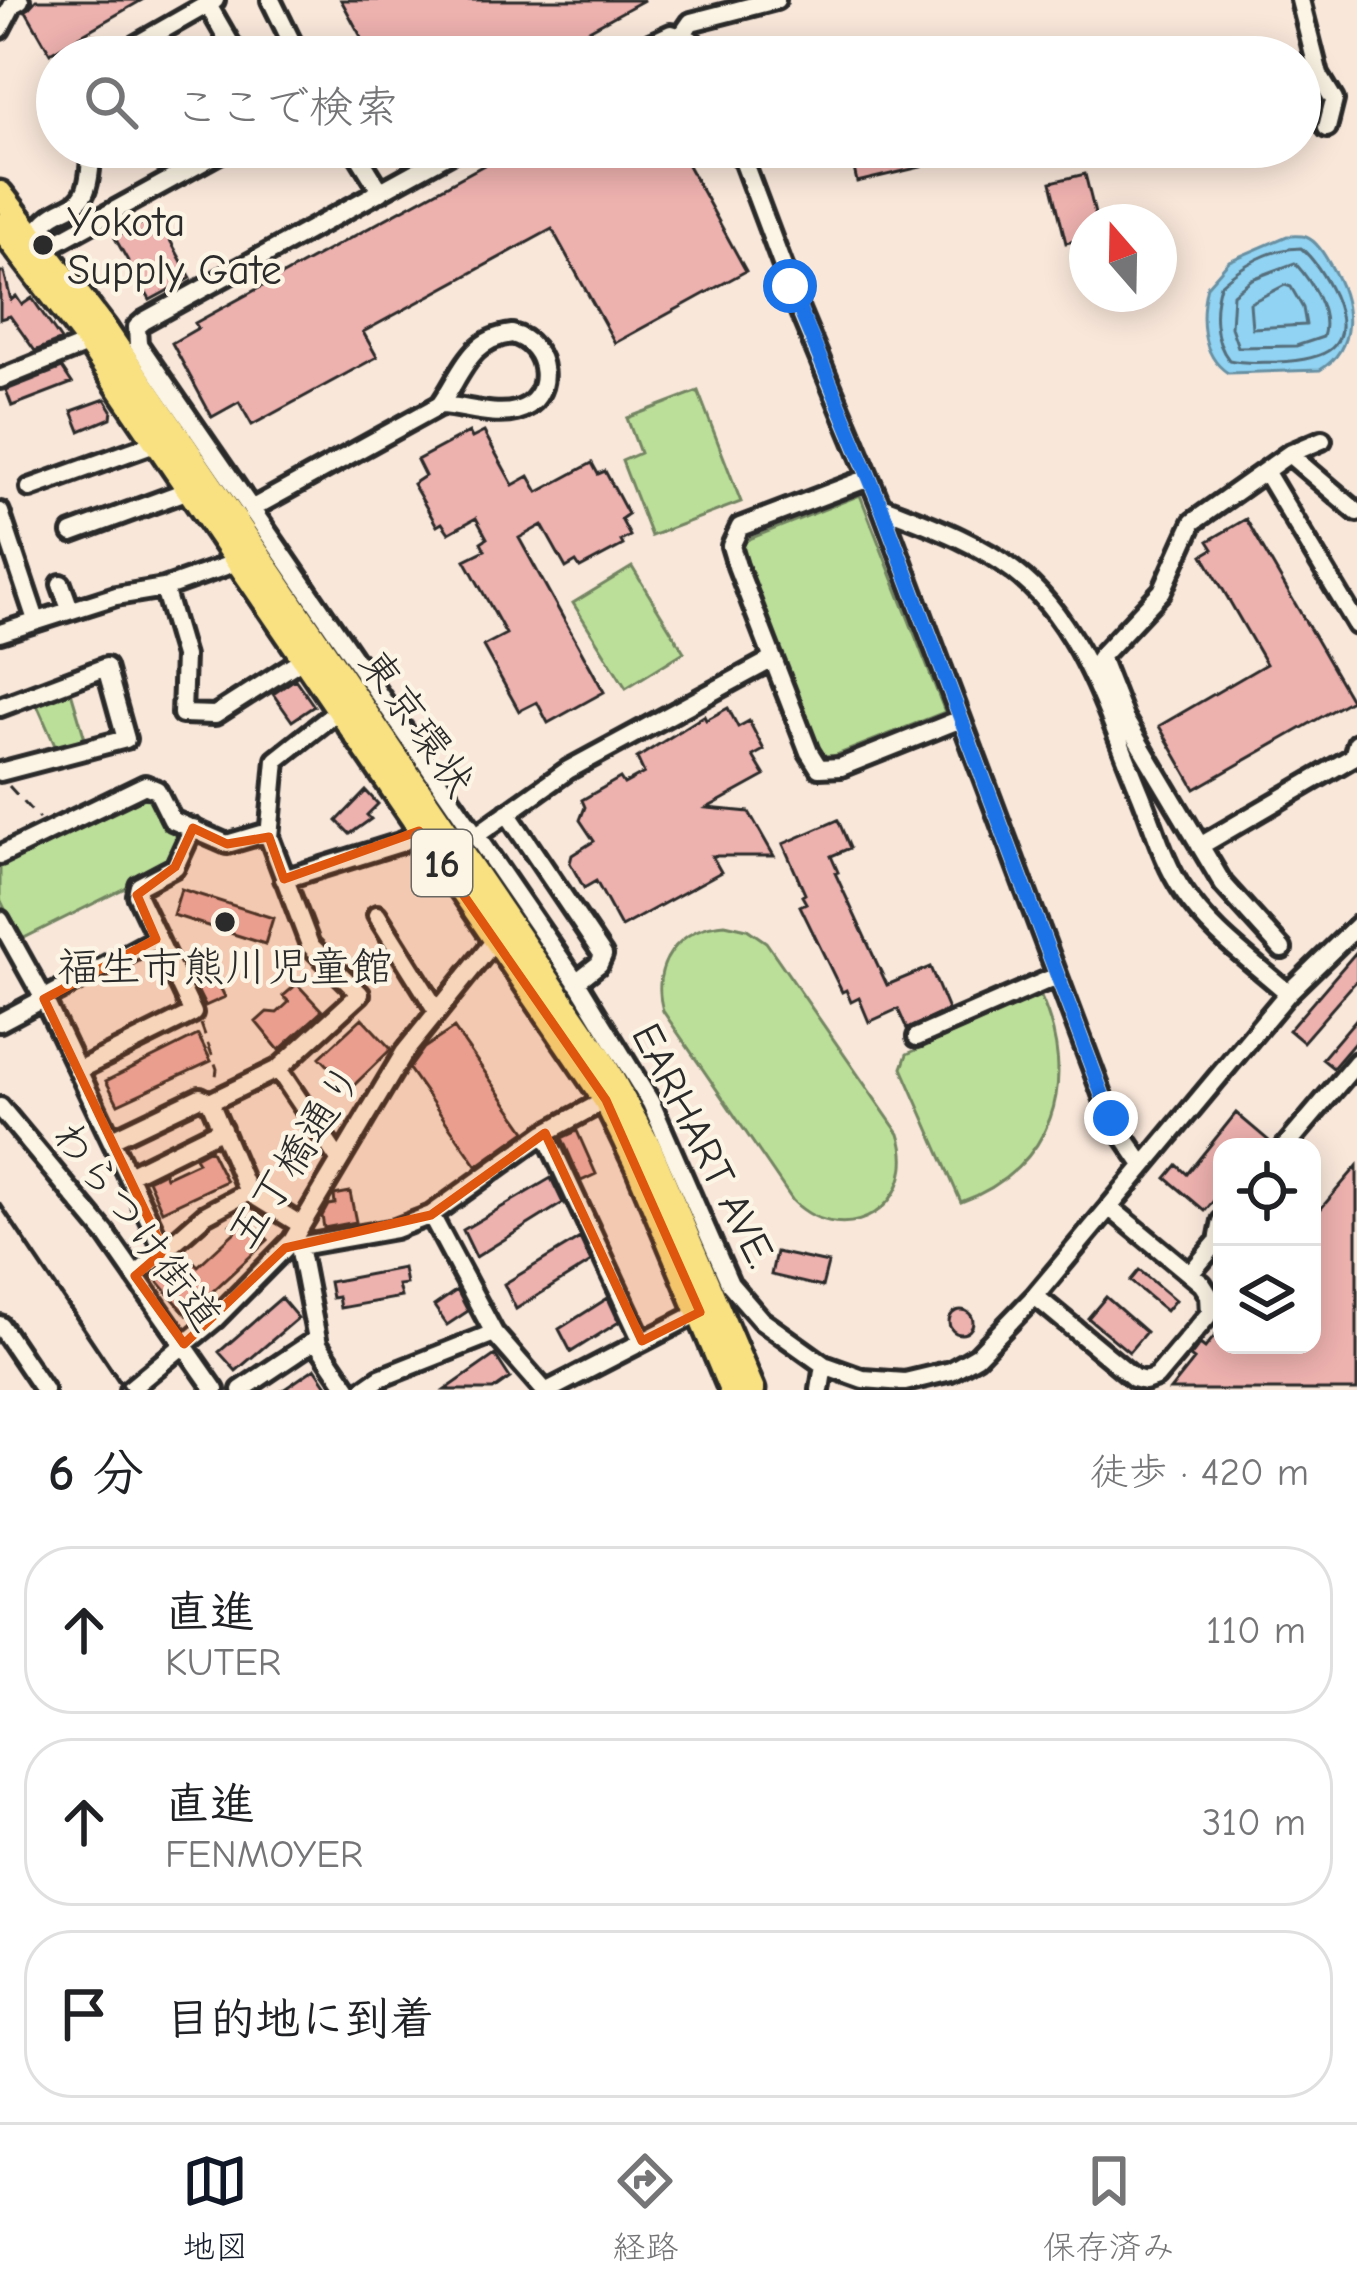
<!DOCTYPE html>
<html lang="ja">
<meta charset="utf-8">
<style>
body{margin:0;font-family:"Comic Neue","Klee One",sans-serif;background:#f2f2f2;color:#202124}
.controls{position:absolute;right:36px;bottom:36px;display:grid;overflow:hidden;border-radius:24px;box-shadow:0 6px 30px #0003}
.controls button{width:108px;height:108px;display:grid;place-items:center;padding:0;border:0;border-bottom:3px solid #e0e0e0;background:#fff;color:#202124;font:60px sans-serif}
.compass{position:absolute;left:1069px;top:204px;width:108px;height:108px;border-radius:50%;background:#fff;box-shadow:0 6px 30px #0003;rotate:340deg}
.stop{position:absolute;width:36px;height:36px;margin:-27px;border:9px solid #1a73e8;border-radius:50%;background:#fff}
.stop.end{background:#1a73e8;border-color:#fff;box-shadow:0 3px 12px #0008}
.list{margin:0;padding:0;list-style:none}
h2{display:flex;justify-content:space-between;align-items:center;height:156px;margin:0;padding:0 48px;font-size:51px}
h2 small{font-size:39px;font-weight:400;color:#757577}
.list li{display:grid;grid-template-columns:78px 1fr auto;gap:36px;align-items:center;box-sizing:border-box;height:168px;margin:0 24px 24px;padding:0 24px;border:3px solid #e0e0e0;border-radius:48px}
.list b{display:block;font-size:45px;white-space:nowrap}
.list p{margin:0;font-size:39px;white-space:nowrap;color:#757577}
.list em{font-size:39px;font-style:normal;color:#757577}
.icon{flex:none;width:66px;height:66px;fill:none;stroke:currentColor;stroke-width:2;stroke-linecap:round;stroke-linejoin:round}
.map{position:relative;flex:none;width:1357px;height:1390px;overflow:hidden}
.search{position:absolute;background:#fff;box-shadow:0 6px 30px #0003;left:36px;right:36px;top:36px;height:132px;display:flex;align-items:center;gap:30px;box-sizing:border-box;padding:0 42px;border-radius:66px;color:#757577;font-size:45px}
.sheet{height:732px;background:#fff}
nav{display:flex;justify-content:space-around;align-items:center;box-sizing:border-box;height:168px;border-top:3px solid #e0e0e0;background:#fff;font-size:33px;color:#757577}
nav a{display:grid;justify-items:center;gap:6px}
nav .on{color:#111827}
.map>svg:first-child{display:block}
.green{fill:#bbdf99;stroke:#738562;stroke-width:3}
.water{fill:#91d3f2;stroke:#6890a2;stroke-width:3}
.lines{fill:none;stroke-linecap:round;stroke-linejoin:round}
.shore{stroke:#546e7b;stroke-width:3}
.building{fill:#edb1ae;stroke:#2b2b2b;stroke-width:3}
.minor-casing{stroke:#2b2b2b;stroke-width:26}
.highway-casing{stroke:#2b2b2b;stroke-width:33}
.path{stroke:#2b2b2b;stroke-width:3;stroke-dasharray:12 9;stroke-linecap:butt}
.minor{stroke:#fcf5e5;stroke-width:16}
.highway{stroke:#f9e181;stroke-width:24}
.rail{stroke:#2b2b2b;stroke-width:4.5}
.route{stroke:#1a73e8;stroke-width:15}
.marked{fill:#df570e;fill-opacity:0.2;stroke:#df570e;stroke-width:9;stroke-linejoin:round}
.poi-dot{fill:#2b2b2b;stroke:#fcf5e5;stroke-width:4.5}
.labels{text-anchor:middle;stroke-width:9;stroke-linejoin:round;paint-order:stroke}
.shield{fill:#fcf5e5;stroke:#6a6863;stroke-width:3}
.shield-label{font-size:39px;font-weight:bold;fill:#2b2b2b}
.poi-label{font-size:42px;fill:#2b2b2b;stroke:#fcf5e5;text-anchor:start}
.street-label{font-size:42px;fill:#2b2b2b;stroke:#fcf5e5}
</style>
<div class="map">
<svg width="1357" height="1390" viewBox="0 0 1357 1390">
<rect width="100%" height="100%" fill="#f9e7da"/>
<filter id="ink" filterUnits="userSpaceOnUse"><feTurbulence type="fractalNoise" baseFrequency=".00833" numOctaves="2"/><feDisplacementMap in="SourceGraphic" scale="24" xChannelSelector="R" yChannelSelector="G"/><feConvolveMatrix kernelMatrix="1 2 1 2 8 2 1 2 1" color-interpolation-filters="sRGB"/></filter>
<g filter="url(#ink)">
<path class="green" d="M 698,391 L 741,502 L 651,536 L 622,461 L 640,453 L 627,418 Z
M 860,495 L 945,712 L 824,760 L 739,543 Z
M 632,567 L 684,652 L 626,688 L 573,603 Z
M 69,685 L 86,742 L 57,750 L 34,698 Z
M 144,798 L 152,800 L 160,821 L 185,832 L 163,869 L 20,940 L 0,899 L 0,867 Z
M 725,924 L 747,929 L 766,942 L 899,1134 C 922,1204 846,1253 793,1201 L 663,1011 C 650,965 678,927 725,924 Z
M 1040,995 C 1080,1082 1053,1168 961,1202 L 902,1068 L 907,1054 Z"/>
<path class="water" d="M 1287,236 C 1292,236 1301,235 1306,237 C 1317,241 1325,256 1331,266 C 1353,303 1357,348 1320,370 L 1228,373 C 1200,355 1200,315 1207,286 L 1229,261 Z"/>
<g class="lines">
<path class="shore" d="M 1301,248 C 1316,261 1326,279 1334,296 C 1356,349 1325,360 1277,362 C 1261,362 1245,364 1229,360 C 1213,340 1213,309 1220,285 C 1242,265 1271,248 1301,248 Z
M 1295,263 C 1312,282 1331,312 1323,337 L 1296,346 L 1238,347 L 1231,327 L 1233,294 L 1252,279 Z
M 1285,285 L 1291,287 L 1303,308 L 1306,325 L 1252,328 L 1250,303 Z"/>
</g>
<path class="building" d="M 36,0 L 142,0 L 50,53 L 26,11 Z
M 341,0 L 644,0 L 539,57 L 372,57 Z
M 517,147 L 678,147 L 746,271 L 615,343 L 552,229 L 363,332 L 377,357 L 252,425 L 239,402 L 212,417 L 172,343 L 198,328 L 195,323 Z
M 887,147 L 916,147 L 921,167 L 857,182 L 851,155 Z
M 1085,174 L 1097,222 L 1087,222 L 1087,238 L 1066,243 L 1051,182 Z
M 156,215 L 191,278 L 150,300 L 115,238 Z
M 0,272 L 4,272 L 11,300 L 16,296 L 22,305 L 32,298 L 61,340 L 35,351 L 10,316 L 0,319 Z
M 62,368 L 72,383 L 12,406 L 6,390 Z
M 105,399 L 112,410 L 111,418 L 80,431 L 72,411 Z
M 469,432 L 472,438 L 484,432 L 513,485 L 529,476 L 538,492 L 592,463 L 598,474 L 605,471 L 628,514 L 621,519 L 630,536 L 621,541 L 623,545 L 580,568 L 576,562 L 566,568 L 542,525 L 519,538 L 604,692 L 548,723 L 537,702 L 519,711 L 483,646 L 506,634 L 465,560 L 485,550 L 481,542 L 487,538 L 476,518 L 449,533 L 442,523 L 437,526 L 413,484 L 425,476 L 417,460 Z
M 1246,519 L 1351,700 L 1195,789 L 1159,726 L 1266,664 L 1203,555 L 1213,549 L 1208,541 Z
M 295,679 L 314,706 L 292,721 L 273,694 Z
M 728,708 L 738,727 L 749,721 L 764,750 L 753,756 L 765,776 L 707,808 L 749,812 L 774,856 L 712,856 L 721,872 L 621,927 L 596,881 L 584,888 L 570,863 L 572,855 L 594,841 L 580,820 L 585,807 L 582,800 L 620,778 L 624,784 L 644,773 L 637,758 L 704,716 L 706,720 Z
M 366,791 L 378,804 L 367,815 L 371,819 L 350,834 L 337,821 Z
M 838,820 L 850,848 L 831,856 L 838,872 L 835,873 L 887,985 L 930,967 L 948,1010 L 907,1029 L 898,1009 L 869,1022 L 859,998 L 851,1002 L 846,990 L 842,992 L 800,906 L 806,903 L 802,896 L 805,894 L 783,844 Z
M 181,889 L 273,918 L 265,944 L 173,915 Z
M 1357,951 L 1357,980 L 1303,1042 L 1289,1030 Z
M 212,970 L 225,997 L 205,1006 L 192,980 Z
M 297,984 L 322,1011 L 279,1050 L 256,1022 L 267,1012 L 277,1013 L 289,1002 L 283,996 Z
M 362,1018 L 391,1049 L 350,1089 L 320,1057 Z
M 1357,1018 L 1357,1040 L 1333,1068 L 1322,1059 Z
M 454,1028 L 526,1131 L 477,1166 L 409,1069 L 424,1048 Z
M 198,1035 L 211,1061 L 118,1104 L 106,1081 Z
M 1236,1113 L 1268,1140 L 1261,1147 L 1222,1147 L 1222,1191 L 1205,1211 L 1166,1178 L 1177,1165 L 1187,1174 Z
M 577,1131 L 596,1174 L 581,1181 L 562,1138 Z
M 210,1149 L 226,1181 L 162,1211 L 148,1180 L 164,1172 L 166,1177 L 198,1162 L 195,1157 Z
M 1357,1166 L 1357,1390 L 1170,1390 L 1194,1360 L 1190,1357 L 1200,1344 L 1205,1348 L 1222,1327 L 1222,1345 L 1312,1345 L 1312,1219 Z
M 551,1178 L 563,1203 L 476,1257 L 463,1230 Z
M 350,1192 L 356,1222 L 324,1228 L 322,1216 L 328,1205 L 335,1204 L 334,1195 Z
M 243,1213 L 268,1240 L 187,1315 L 155,1278 L 170,1266 L 173,1270 L 188,1256 L 198,1266 L 236,1231 L 230,1225 Z
M 580,1238 L 591,1262 L 516,1309 L 504,1284 Z
M 776,1252 L 828,1263 L 822,1287 L 771,1275 Z
M 403,1268 L 406,1284 L 398,1285 L 401,1297 L 340,1308 L 338,1297 L 332,1298 L 329,1282 Z
M 1139,1270 L 1175,1300 L 1166,1311 L 1130,1281 Z
M 457,1290 L 468,1311 L 447,1325 L 434,1306 Z
M 1106,1297 L 1146,1332 L 1129,1352 L 1088,1318 Z
M 281,1298 L 298,1318 L 236,1371 L 219,1352 Z
M 608,1298 L 619,1322 L 571,1352 L 559,1329 Z
M949 1322a12 12 0 1 1 24 0a12 12 0 1 1-24 0Z
M 495,1355 L 510,1378 L 493,1390 L 445,1390 Z
M 315,1368 L 330,1390 L 283,1390 Z"/>
<g class="lines">
<g class="minor-casing">
<path id="minor" d="M 271,0 L 299,57
M 1300,0 L 1319,75 L 1334,100 L 1327,128
M 208,5 L 238,57
M 0,29 L 13,4 L 20,0
M 682,35 L 691,22 L 776,0
M 115,57 L 215,0
M 622,57 L 671,34 L 691,40 L 704,57
M 91,147 C 91,228 64,190 35,235 L 55,243 L 230,147
M 353,147 L 381,192
M 461,147 L 144,321 L 137,327 L 138,344 L 580,987 L 651,1103 L 730,1284 L 761,1320 L 824,1365 L 863,1379 L 905,1382 L 951,1371 L 977,1356 L 1035,1296 L 1288,993 L 1357,926
M 738,147 L 800,312 L 881,506 L 1111,1118 L 1143,1165
M 512,334 C 550,343 557,400 516,411 C 493,417 464,406 440,405 C 462,374 469,339 512,334 Z
M 0,379 L 89,343
M 1289,454 L 1357,512
M 1265,471 L 1357,625
M 869,478 L 740,527 L 731,546 L 737,566 L 809,752 L 819,768 L 841,767 L 961,719
M 30,488 L 155,443
M 881,506 C 926,524 974,540 1013,570 C 1082,622 1107,714 1139,790 C 1153,823 1163,862 1183,891 C 1210,932 1252,961 1288,993
M 251,509 L 440,405
M 0,512 L 36,620
M 72,533 L 189,490
M 61,584 L 70,609
M 164,588 L 184,656 L 182,714 L 215,715 L 304,658
M 0,633 L 116,596 L 164,588 L 240,561
M 0,707 L 106,667 L 126,739 L 0,772
M 507,813 L 603,955 L 599,964 L 576,982
M 269,837 L 276,760 L 339,710
M 474,837 L 568,770 L 773,659
M 1200,846 L 1353,757 L 1357,743
M 0,855 L 145,785 L 157,790 L 172,820 L 227,844 L 261,834 L 269,837 L 310,945 L 360,994 L 278,1069 L 210,1102 L 200,1097 L 112,1139
M 284,879 L 400,843 L 419,831
M 377,915 L 437,1011
M 0,920 L 44,999 L 164,1251 L 135,1276
M 1282,949 L 1223,884 L 1124,718 L 1100,657 L 1162,591 L 1193,522 L 1289,454 L 1322,440
M 0,1022 L 156,939
M 917,1037 L 1057,976
M 278,1069 L 339,1160
M 78,1070 L 193,1013 L 137,895 L 139,886 L 175,867 L 193,828
M 0,1107 L 106,1234 L 215,1390
M 545,1133 L 642,1341
M 1285,1147 L 1357,1062
M 129,1175 L 222,1129
M 248,1192 L 301,1225
M 431,1215 L 494,1333 L 544,1390
M 292,1241 L 299,1246 L 395,1229 L 431,1215 L 545,1133 L 606,1100
M 299,1246 L 318,1344 L 349,1390
M 164,1251 L 205,1215 L 248,1192 L 210,1102
M 1190,1274 L 1218,1241 L 1222,1221
M 1035,1296 L 1134,1378 L 1145,1381 L 1156,1377 L 1210,1313 L 1209,1295 L 1202,1284 L 1109,1207
M 0,1325 L 44,1390
M 129,1390 L 215,1319 L 292,1241 L 404,1053 L 500,934
M 241,1390 L 317,1339
M 363,1390 L 380,1378 L 494,1333
M 549,1390 L 700,1312
M 820,1390 L 824,1365"/>
</g>
<g class="highway-casing">
<path id="highway" d="M 0,194 L 104,329 L 599,1056 L 648,1146 L 752,1390
M 0,226 L 84,335 L 606,1100 L 639,1168 L 732,1390"/>
</g>
<path class="path" d="M 9,786 L 39,819
M 201,1024 L 217,1069 L 215,1083"/>
<use href="#minor" class="minor"/>
<use href="#highway" class="highway"/>
<path class="rail" d="M 0,1204 L 125,1390"/>
</g>
</g>
<g class="lines" filter="url(#ink)">
<path class="route" d="M 790,286 L 881,506 L 1111,1118"/>
</g>
<path class="marked" d="M 193,828 L 227,844 L 269,837 L 284,879 L 419,831 L 606,1100 L 700,1312 L 642,1341 L 545,1133 L 431,1215 L 285,1248 L 184,1344 L 135,1276 L 164,1251 L 44,999 L 156,939 L 137,895 L 175,867 Z"/>
<g class="poi-dot">
<circle cx="43" cy="245" r="12"/>
<circle cx="225" cy="922" r="12"/>
</g>
<g class="labels">
<rect class="shield" x="412" y="830" width="60" height="66" rx="9"/>
<g class="shield-label">
<text x="442" y="877">16</text>
</g>
<g class="poi-label">
<text x="67" y="236">Yokota<tspan x="67" dy="48">Supply Gate</tspan></text>
<text x="225" y="981" text-anchor="middle">福生市熊川児童館</text>
</g>
<g class="street-label">
<text transform="translate(418 722) rotate(55)" y="15">東京環状</text>
<text transform="translate(705 1145) rotate(63)" y="15">EARHART AVE.</text>
<text transform="translate(294 1155) rotate(-57)" y="15">五丁橋通り</text>
<text transform="translate(138 1225) rotate(53)" y="15">わらつけ街道</text>
</g>
</g>
</svg>
<div class="controls">
<button><svg class="icon" aria-label="locate" viewBox="0 0 24 24"><circle cx="12" cy="12" r="6"/><path d="M12 2v4M12 18v4M2 12h4M18 12h4"/></svg></button>
<button><svg class="icon" aria-label="layers" viewBox="0 0 24 24"><path d="M12 4l9 5-9 5-9-5zM3 14l9 5 9-5"/></svg></button>
</div>
<svg class="compass" viewBox="-18 -18 36 36"><path d="M0-13l5 13h-10z" fill="#e53935"/><path d="M0 13l5-13h-10z" fill="#757577"/></svg>
<div class="stop" style="left:790px;top:286px"></div>
<div class="stop end" style="left:1111px;top:1118px"></div>
<div class="search"><svg class="icon" aria-label="search" viewBox="0 0 24 24"><circle cx="10" cy="10" r="6"/><path d="M15 15l6 6"/></svg>ここで検索</div>
</div>
<section class="sheet">
<h2>6 分<small>徒歩 · 420 m</small></h2>
<ul class="list">
<li><svg class="icon" aria-label="ahead" viewBox="0 0 24 24"><path d="M12 20V5M6 11l6-6 6 6"/></svg><div><b>直進</b><p>KUTER</p></div><em>110 m</em></li>
<li><svg class="icon" aria-label="ahead" viewBox="0 0 24 24"><path d="M12 20V5M6 11l6-6 6 6"/></svg><div><b>直進</b><p>FENMOYER</p></div><em>310 m</em></li>
<li><svg class="icon" aria-label="arrive" viewBox="0 0 24 24"><path d="M6 21V4h12l-3 4 3 4H6"/></svg><div><b>目的地に到着</b></div></li>
</ul>
</section>
<nav>
<a class="on"><svg class="icon" aria-label="map" viewBox="0 0 24 24"><path d="M3 6l6-2 6 2 6-2v14l-6 2-6-2-6 2zM9 4v14M15 6v14"/></svg>地図</a>
<a><svg class="icon" aria-label="directions" viewBox="0 0 24 24"><path d="M12 3l9 9-9 9-9-9zM9 14v-3h6M13 9l2 2-2 2"/></svg>経路</a>
<a><svg class="icon" aria-label="saved" viewBox="0 0 24 24"><path d="M7 4h10v16l-5-4-5 4z"/></svg>保存済み</a>
</nav>
